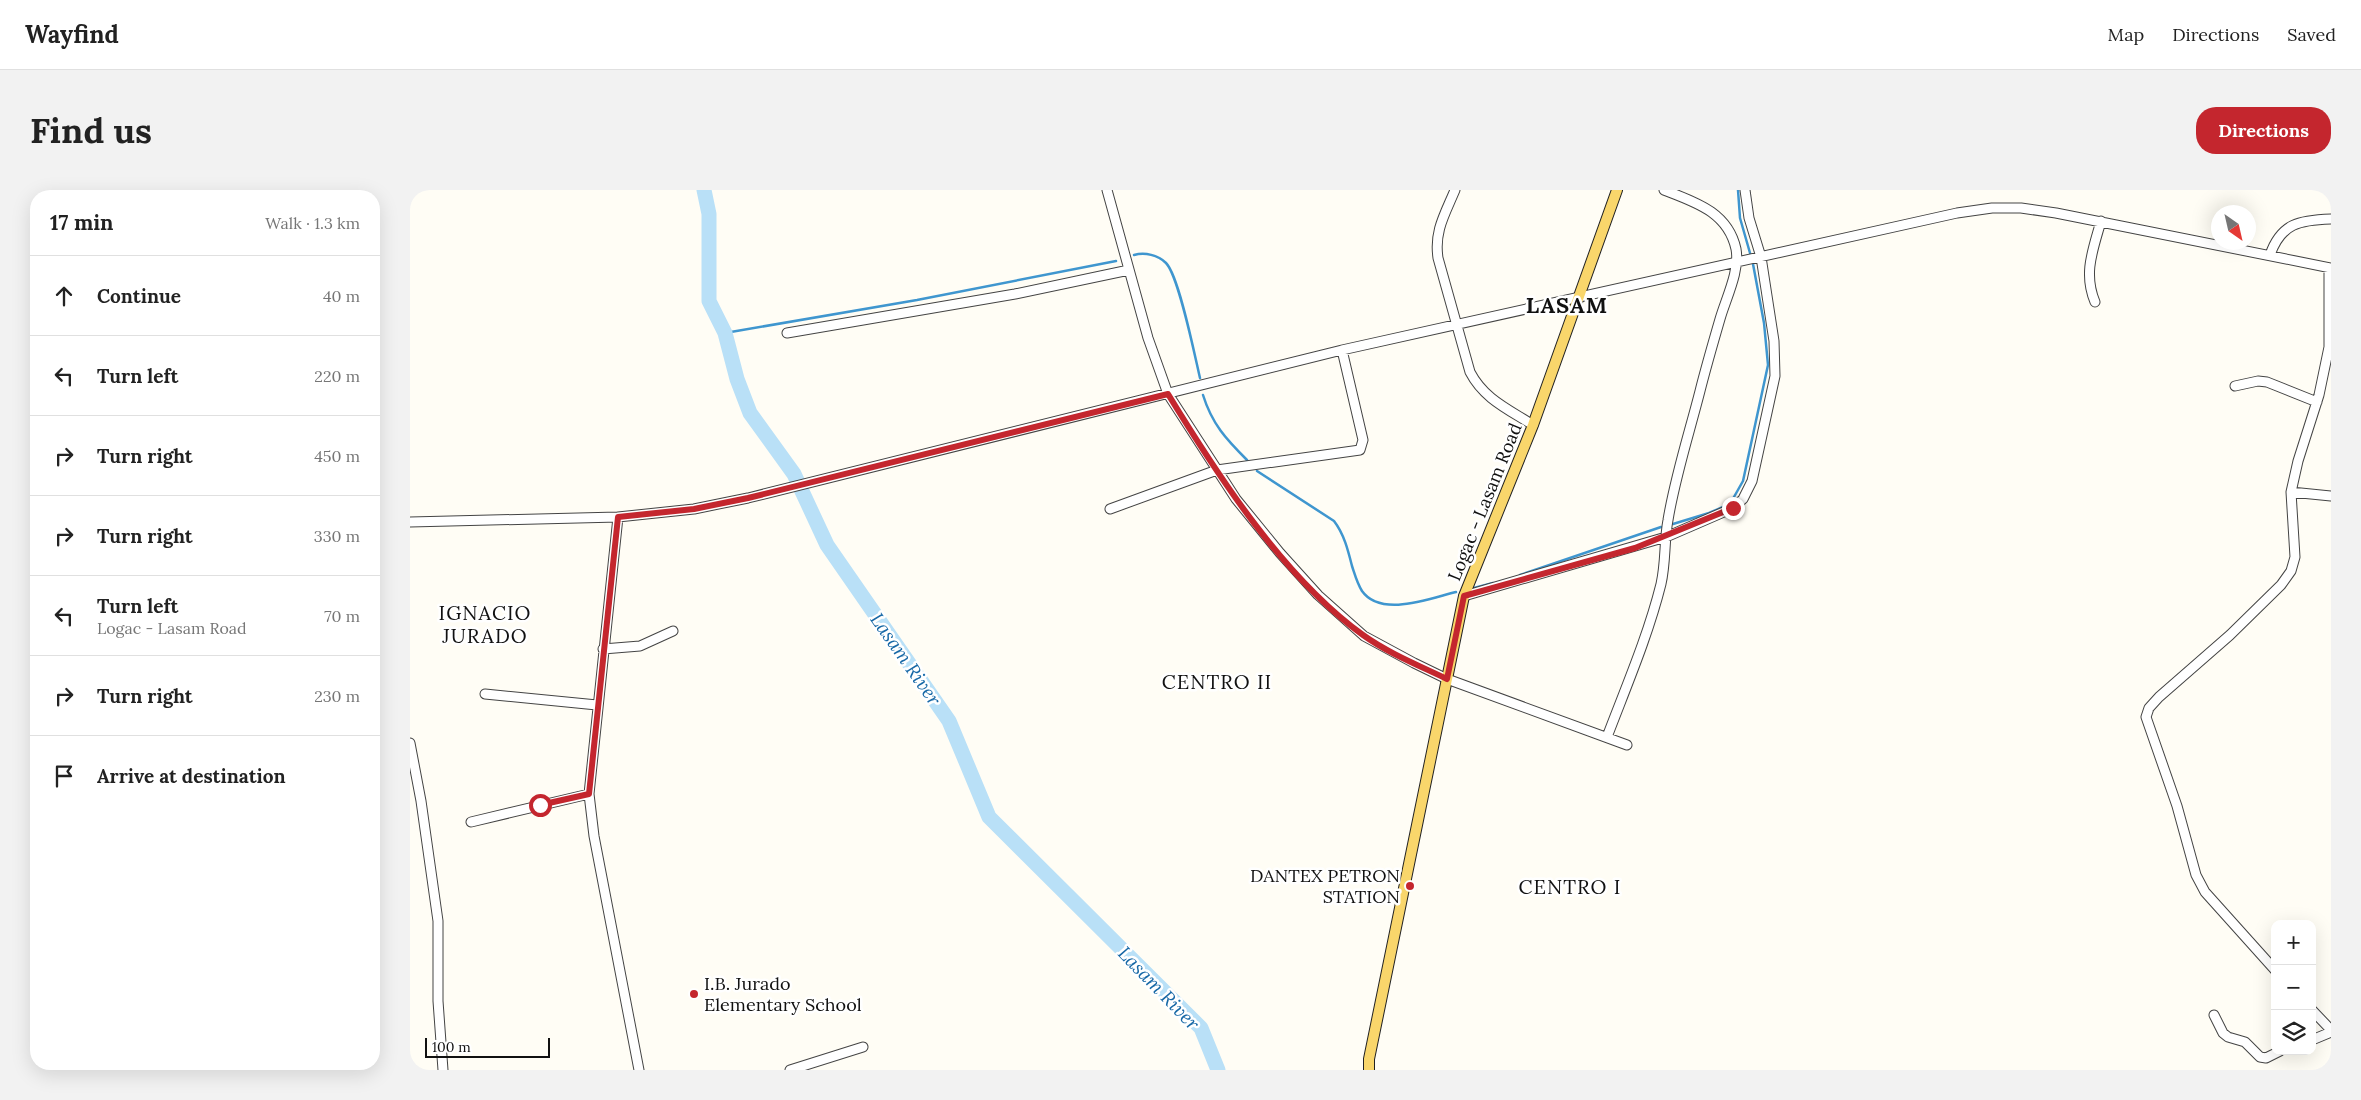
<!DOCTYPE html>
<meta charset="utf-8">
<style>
body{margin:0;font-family:Lora,serif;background:#f2f2f2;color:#222}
.controls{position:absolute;right:15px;bottom:15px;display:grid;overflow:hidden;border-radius:10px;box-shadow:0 5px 20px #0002}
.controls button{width:45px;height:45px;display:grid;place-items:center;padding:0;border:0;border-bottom:1px solid #e0e0e0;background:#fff;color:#222;font:25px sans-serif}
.compass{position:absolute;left:1801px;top:15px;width:45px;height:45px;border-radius:50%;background:#fff;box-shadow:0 5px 20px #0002;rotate:146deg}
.scale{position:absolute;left:15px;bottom:12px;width:125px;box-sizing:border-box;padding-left:5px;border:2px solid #111;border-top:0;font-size:14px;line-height:18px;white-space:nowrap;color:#111;-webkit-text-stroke:4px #fff;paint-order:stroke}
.stop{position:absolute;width:15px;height:15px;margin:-11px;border:4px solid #c4262e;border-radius:50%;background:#fff}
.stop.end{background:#c4262e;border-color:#fff;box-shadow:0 1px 5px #0008}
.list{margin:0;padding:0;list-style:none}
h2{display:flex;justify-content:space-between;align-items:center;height:65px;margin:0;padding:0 20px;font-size:21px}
h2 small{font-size:16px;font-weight:400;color:#767676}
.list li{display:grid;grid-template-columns:32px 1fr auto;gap:15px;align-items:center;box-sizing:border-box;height:80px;padding:0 20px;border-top:1px solid #e0e0e0}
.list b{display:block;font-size:19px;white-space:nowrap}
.list p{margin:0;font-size:16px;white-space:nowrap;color:#767676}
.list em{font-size:16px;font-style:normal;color:#767676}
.icon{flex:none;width:28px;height:28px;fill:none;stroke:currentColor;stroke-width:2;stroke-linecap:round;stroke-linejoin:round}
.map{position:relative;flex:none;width:1921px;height:880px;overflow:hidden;border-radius:20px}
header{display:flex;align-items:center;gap:30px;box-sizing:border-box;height:70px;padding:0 25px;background:#fff;border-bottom:1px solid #e0e0e0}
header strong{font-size:24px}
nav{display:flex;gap:28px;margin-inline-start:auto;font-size:18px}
.intro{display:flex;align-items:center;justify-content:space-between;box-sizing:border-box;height:120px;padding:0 30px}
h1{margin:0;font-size:35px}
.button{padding:12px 22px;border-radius:20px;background:#c4262e;color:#fff;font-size:18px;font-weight:700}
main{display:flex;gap:30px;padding:0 30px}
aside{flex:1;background:#fff;border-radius:20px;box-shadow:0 5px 20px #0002}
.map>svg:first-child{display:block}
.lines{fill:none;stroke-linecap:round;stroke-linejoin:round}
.stream{stroke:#3f96cf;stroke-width:2.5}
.river{stroke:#b9e0f7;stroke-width:15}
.minor-casing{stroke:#444;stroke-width:11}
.major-casing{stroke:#222;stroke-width:12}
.minor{stroke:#fff;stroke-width:9}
.major{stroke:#f9d66b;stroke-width:10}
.route{stroke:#c4262e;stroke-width:6}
.poi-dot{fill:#c4262e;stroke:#fff;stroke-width:2}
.labels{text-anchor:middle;stroke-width:5;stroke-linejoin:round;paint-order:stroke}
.street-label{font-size:18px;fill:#111;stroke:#fff}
.poi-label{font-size:18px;fill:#111;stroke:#fff;text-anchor:end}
.water-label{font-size:19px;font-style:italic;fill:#1768a6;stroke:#fff}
.quarter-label{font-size:20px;letter-spacing:1px;fill:#111;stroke:#fff}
.district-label{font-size:22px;font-weight:bold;letter-spacing:1px;fill:#111;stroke:#fff}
</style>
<header>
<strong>Wayfind</strong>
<nav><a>Map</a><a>Directions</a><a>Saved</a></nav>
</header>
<div class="intro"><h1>Find us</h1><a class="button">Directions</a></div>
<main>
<aside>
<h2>17 min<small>Walk · 1.3 km</small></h2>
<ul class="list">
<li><svg class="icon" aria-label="ahead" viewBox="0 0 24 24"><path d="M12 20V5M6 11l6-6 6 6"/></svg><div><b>Continue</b></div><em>40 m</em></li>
<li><svg class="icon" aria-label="left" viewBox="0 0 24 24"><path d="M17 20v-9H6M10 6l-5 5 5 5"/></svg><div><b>Turn left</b></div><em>220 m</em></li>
<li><svg class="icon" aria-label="right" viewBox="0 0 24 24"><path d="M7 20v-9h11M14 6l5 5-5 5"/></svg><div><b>Turn right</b></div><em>450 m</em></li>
<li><svg class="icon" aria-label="right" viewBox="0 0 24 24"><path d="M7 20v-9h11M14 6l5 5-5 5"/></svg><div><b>Turn right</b></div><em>330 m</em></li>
<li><svg class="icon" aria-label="left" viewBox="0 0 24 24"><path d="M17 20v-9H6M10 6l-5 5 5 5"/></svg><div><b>Turn left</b><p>Logac - Lasam Road</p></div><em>70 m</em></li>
<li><svg class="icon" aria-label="right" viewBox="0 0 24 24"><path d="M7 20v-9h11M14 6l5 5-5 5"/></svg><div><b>Turn right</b></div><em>230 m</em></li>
<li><svg class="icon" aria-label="arrive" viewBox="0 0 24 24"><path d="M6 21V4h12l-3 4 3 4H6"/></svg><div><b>Arrive at destination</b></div></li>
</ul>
</aside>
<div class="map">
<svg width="1921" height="880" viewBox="0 0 1921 880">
<rect width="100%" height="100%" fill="#fffdf5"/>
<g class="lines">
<path class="stream" d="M 1328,0 L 1330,28 L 1340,63
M 724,65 C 735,62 748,65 756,73 C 769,86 785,167 790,188
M 315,143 L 507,110 L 706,71
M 793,205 C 802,234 816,249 837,270
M 847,281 L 924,331 C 934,344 938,360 942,376 C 945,385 947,393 952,401 C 971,428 1021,408 1046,402
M 1263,334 L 1299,323 L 1320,314 L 1333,291 L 1358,175 L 1354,133 L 1343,74
M 1110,385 L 1251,337
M 1064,398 L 1083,393"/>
<path class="river" d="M 294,0 L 299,24 L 299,111 L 315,143 L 327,189 L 340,223 L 384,284 L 417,355 L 539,531 L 579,627 L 791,838 L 808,880"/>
<g class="minor-casing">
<path id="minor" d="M 697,0 L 738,148 L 758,204 L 826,309 L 870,363 L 908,405 L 954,446 L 1004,473 L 1037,489 L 1217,555
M 1045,0 C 1035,24 1024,41 1028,68 L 1060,182 C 1074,209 1098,219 1123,235
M 1860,65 C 1871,33 1890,30 1921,29
M 1685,112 C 1673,83 1683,60 1691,31
M 377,143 L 605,104 L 719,80
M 1825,196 L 1848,191 L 1857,192 L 1907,212
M 1881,302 L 1921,306
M 700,319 L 807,280 L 950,260 L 953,250 L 932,160
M 0,332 L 208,327
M 1054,406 L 1256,347 L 1323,318 L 1333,309 L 1342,291 L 1365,186 L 1364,151 L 1351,67 L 1339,28 L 1335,0
M 193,459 L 230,456 L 263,441
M 75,504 L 187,515
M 1197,547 C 1216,497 1238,446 1251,394 C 1256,372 1254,351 1258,330 C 1265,287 1279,244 1290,201 C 1296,177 1303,153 1310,129 C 1316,108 1330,81 1326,59 C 1318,22 1285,12 1254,0
M 0,553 L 11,611 L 28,731 L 28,811 L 33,880
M 61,632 L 179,604
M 1865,780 L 1795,702 L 1786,685 L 1767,616 L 1736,527 L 1739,518 L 1749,507 L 1820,445 L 1871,395 L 1881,381 L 1885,367 L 1881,302 L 1888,271 L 1909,205 L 1919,157 L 1919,78
M 1902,820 L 1921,840
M 1804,825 L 1813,843 L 1818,847 L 1835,852 L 1850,867 L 1856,868 L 1870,861
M 1902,850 L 1921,842
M 229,880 L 184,646 L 179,604 L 208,327 L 284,319 L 338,308 L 932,160 L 1547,23 L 1582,18 L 1611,18 L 1646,23 L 1921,78
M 380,880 L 453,857"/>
</g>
<g class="major-casing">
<path id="major" d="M 959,880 L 959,869 L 1054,406 L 1123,235 L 1207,0"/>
</g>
<use href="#minor" class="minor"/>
<use href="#major" class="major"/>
</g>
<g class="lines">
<path class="route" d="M 130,615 L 179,604 L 208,327 L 284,319 L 338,308 L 758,204 C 808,286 874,388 953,445 C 978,463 1010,476 1037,489 L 1054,406 L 1225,358 L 1323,318"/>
</g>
<g class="poi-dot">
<circle cx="1000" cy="696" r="5"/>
<circle cx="284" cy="804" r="5"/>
</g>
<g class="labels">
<g class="street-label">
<text transform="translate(1075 312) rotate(-68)" y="6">Logac - Lasam Road</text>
</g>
<g class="poi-label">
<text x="990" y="692">DANTEX PETRON<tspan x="990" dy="21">STATION</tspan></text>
<text x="294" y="800" text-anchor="start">I.B. Jurado<tspan x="294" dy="21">Elementary School</tspan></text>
</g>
<g class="water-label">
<text transform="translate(496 469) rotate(55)" y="7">Lasam River</text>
<text transform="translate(749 798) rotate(46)" y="7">Lasam River</text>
</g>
<g class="quarter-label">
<text x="75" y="430">IGNACIO<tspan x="75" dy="23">JURADO</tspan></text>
<text x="807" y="499">CENTRO II</text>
<text x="1160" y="704">CENTRO I</text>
</g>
<g class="district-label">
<text x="1157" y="123">LASAM</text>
</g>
</g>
</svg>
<div class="controls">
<button>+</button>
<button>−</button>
<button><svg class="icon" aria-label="layers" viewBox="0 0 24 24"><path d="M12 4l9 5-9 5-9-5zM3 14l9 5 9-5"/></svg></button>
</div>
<svg class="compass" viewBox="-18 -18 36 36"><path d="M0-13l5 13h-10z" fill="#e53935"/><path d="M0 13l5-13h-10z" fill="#767676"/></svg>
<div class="scale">100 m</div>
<div class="stop" style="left:130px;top:615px"></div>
<div class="stop end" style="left:1323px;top:318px"></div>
</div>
</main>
